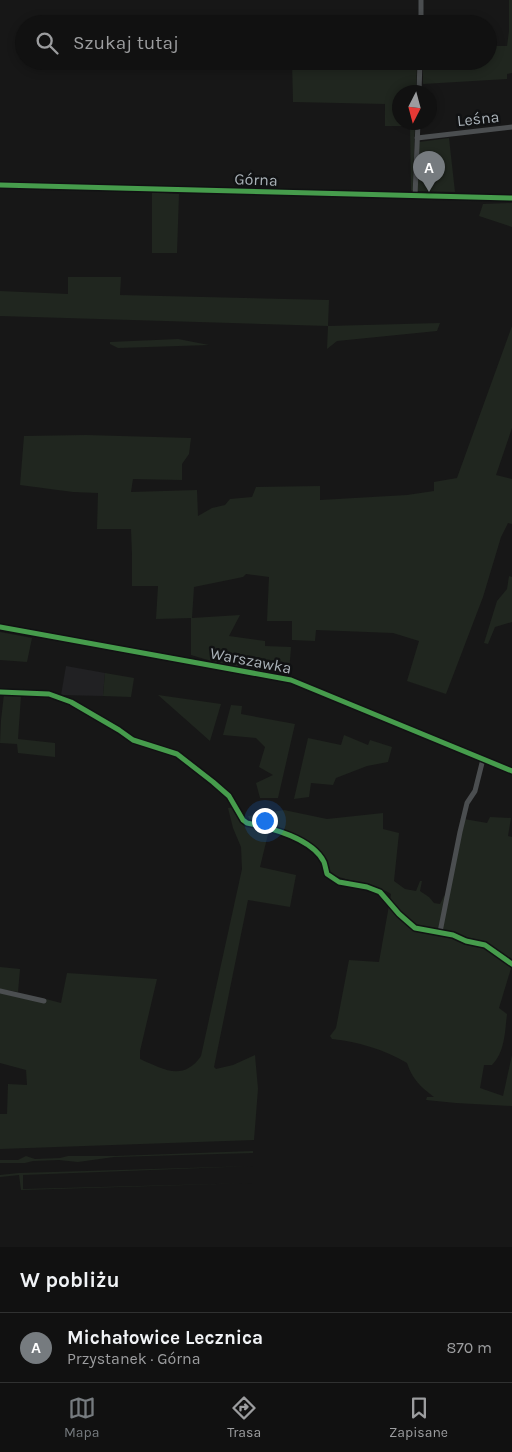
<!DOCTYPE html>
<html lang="pl">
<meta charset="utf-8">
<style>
body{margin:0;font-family:Karla,sans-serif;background:#1a1a1a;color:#f1f3f6}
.compass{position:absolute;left:392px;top:85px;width:45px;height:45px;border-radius:50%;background:#111;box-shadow:0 2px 8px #0003;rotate:186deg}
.you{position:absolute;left:264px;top:820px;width:18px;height:18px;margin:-12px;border:4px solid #fff;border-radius:50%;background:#1a73e8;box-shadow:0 0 0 8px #1a73e833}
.badge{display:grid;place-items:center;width:32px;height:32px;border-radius:50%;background:#767b7f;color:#fff;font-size:16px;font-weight:700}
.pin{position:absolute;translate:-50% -41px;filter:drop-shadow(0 1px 2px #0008)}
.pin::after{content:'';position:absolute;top:26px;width:18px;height:15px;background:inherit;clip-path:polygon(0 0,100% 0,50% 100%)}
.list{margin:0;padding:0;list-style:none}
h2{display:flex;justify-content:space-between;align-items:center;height:65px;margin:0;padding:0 20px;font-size:21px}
h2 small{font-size:16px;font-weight:400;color:#9c9d9f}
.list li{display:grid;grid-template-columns:32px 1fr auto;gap:15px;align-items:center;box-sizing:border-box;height:70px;padding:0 20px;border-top:1px solid #303131}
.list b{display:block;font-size:19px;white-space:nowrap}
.list p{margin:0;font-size:16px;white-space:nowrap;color:#9c9d9f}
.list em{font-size:16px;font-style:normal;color:#9c9d9f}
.icon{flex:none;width:28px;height:28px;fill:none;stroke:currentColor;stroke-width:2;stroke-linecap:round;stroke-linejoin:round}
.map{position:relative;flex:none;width:512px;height:1247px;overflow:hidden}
.search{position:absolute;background:#111;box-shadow:0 2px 8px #0003;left:15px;right:15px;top:15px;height:55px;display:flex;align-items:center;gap:12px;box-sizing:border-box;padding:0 18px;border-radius:28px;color:#9c9d9f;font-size:19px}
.sheet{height:135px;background:#111}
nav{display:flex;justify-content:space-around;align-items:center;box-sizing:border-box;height:70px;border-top:1px solid #303131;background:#111;font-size:14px;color:#9c9d9f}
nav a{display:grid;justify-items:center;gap:2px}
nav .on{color:#767b7f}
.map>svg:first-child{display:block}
.built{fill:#212123}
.green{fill:#20261f}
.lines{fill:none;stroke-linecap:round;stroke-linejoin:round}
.minor{stroke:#4b4e50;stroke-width:5}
.tertiary{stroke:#4b4e50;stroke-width:6}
.cycleway-casing{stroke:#111213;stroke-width:8}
.cycleway{stroke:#469c4c;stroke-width:5}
.labels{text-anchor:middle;stroke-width:5;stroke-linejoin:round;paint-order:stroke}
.street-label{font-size:16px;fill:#a9b1b7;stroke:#111213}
</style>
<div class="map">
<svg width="512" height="1247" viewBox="0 0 512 1247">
<rect width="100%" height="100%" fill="#171717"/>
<path class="built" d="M 66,666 L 105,673 L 103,696 L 61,695 Z"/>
<path class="green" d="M 509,0 L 512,0 L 512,73 L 507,74 L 507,79 L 423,84 L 423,61 L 488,61 L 488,46 L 507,46 L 509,31 Z
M 292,61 L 417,61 L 416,92 L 400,92 L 400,122 L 415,123 L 413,190 L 411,191 L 410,126 L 385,126 L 385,104 L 293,102 Z
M 449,138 L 455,192 L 417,191 L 419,142 Z
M 152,192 L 179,194 L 177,253 L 152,253 Z
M 512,203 L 512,227 L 479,216 L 483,204 Z
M 68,277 L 121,277 L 120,295 L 329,300 L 328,326 L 440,323 L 437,331 L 337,341 L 327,349 L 328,326 L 0,316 L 0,291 L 68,294 Z
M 512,326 L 512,428 L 496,475 L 512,479 L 512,524 L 508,523 L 501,537 L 483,597 L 446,694 L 407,681 L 419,641 L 393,633 L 316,630 L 315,641 L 292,640 L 292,621 L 267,621 L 269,577 L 246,574 L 243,577 L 194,587 L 192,618 L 240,615 L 229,636 L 265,641 L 265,646 L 291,647 L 289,674 C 255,671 223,665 191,655 L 191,618 L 156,619 L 158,586 L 132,586 L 132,555 L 131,529 L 97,529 L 98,493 L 73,492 L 20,485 L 24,436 L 86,435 L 191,438 L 189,454 L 182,464 L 182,480 L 133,479 L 131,492 L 197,490 L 198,516 L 212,508 L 225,505 L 230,499 L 252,497 L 256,487 L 320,486 L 320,500 L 407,495 L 434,491 L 434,482 L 457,478 Z
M 178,339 L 209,345 L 118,348 L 110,344 L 110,342 Z
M 509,576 L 512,577 L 512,622 L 495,627 L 488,644 L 484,643 L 497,601 L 507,589 Z
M 0,632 L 32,638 L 27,662 L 0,660 Z
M 105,673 L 134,678 L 131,697 L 103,696 Z
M 4,694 L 21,696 L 18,739 L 55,743 L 55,757 L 18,753 L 17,744 L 0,743 L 1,720 Z
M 158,695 L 221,704 L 210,741 Z
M 231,705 L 242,706 L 241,714 L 295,724 L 278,798 L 260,798 L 256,783 L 273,775 L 259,767 L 265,747 L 256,738 L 223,735 Z
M 344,735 L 368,745 L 370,740 L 392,747 L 388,762 L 367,766 L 336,778 L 333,785 L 311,783 L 309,797 L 294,799 L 308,738 L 341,745 Z
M 234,807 L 242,821 L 269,830 L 260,867 L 296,875 L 290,907 L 248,900 L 214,1067 L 216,1069 L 233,1065 L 255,1055 L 258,1089 L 254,1140 L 0,1149 L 0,1114 L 7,1114 L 8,1084 L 27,1085 L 26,1070 L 0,1063 L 0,993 L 45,1003 L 46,999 L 61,1003 L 67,973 L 157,979 L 140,1051 L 140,1059 C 163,1069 183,1082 201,1056 L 242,869 L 241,847 L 233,828 L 228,808 Z
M 284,810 L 327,819 L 383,813 L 383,829 L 399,833 L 394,881 L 405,889 L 416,891 L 420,881 L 422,881 L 420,891 L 429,897 L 434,903 L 440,904 L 444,896 L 448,894 L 464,819 L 487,823 L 490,817 L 511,818 L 508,836 L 512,837 L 512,965 L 499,1008 L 507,1014 C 505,1031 505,1052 492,1065 L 484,1065 L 480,1088 L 503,1096 L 512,1055 L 512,1106 L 456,1103 L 426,1100 L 427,1097 L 434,1097 C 420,1086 413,1080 407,1063 C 383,1049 359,1042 332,1039 L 330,1036 L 336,1028 L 349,960 L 379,962 L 391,894 L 386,891 L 329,874 L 326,861 L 312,844 L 273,827 L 250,821 L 248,816 Z
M 0,967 L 20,969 L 18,992 L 0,989 Z
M 253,1151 L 253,1153 L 114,1157 L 78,1162 L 59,1160 L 33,1161 L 25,1163 L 0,1163 L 0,1160 L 18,1160 L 26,1156 L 35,1159 L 60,1158 L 68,1156 L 115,1156 Z
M 253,1166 L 23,1175 L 23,1189 L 253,1183 L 21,1190 L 19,1175 L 0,1177 L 0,1175 L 19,1173 Z"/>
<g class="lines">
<path class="minor" d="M 421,24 L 421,0
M 419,92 L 420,61
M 417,138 L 512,127
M 415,196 L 418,122
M 0,627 L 291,680 L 512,771
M 0,692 L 49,694 L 71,702 L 119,730 L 133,740 L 177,754 L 213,782 L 229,796 L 243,820 L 247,823 C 271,828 312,838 324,862 C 325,865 326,870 327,874 L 339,882 L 367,887 L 380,892 L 399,914 L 415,928 L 453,935 L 466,941 L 485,945 L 512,964
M 440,932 L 460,832 L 467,803 L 475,791 L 483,759
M 0,991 L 44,1001"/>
<path class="tertiary" d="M 0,185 L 512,198"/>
<g class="cycleway-casing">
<path id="cycleway" d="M 0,185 L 512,198
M 0,627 L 291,680 L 512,771
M 0,692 L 49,694 L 71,702 L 119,730 L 133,740 L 177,754 L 213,782 L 229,796 L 243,820 L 247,823 C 271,828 312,838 324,862 C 325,865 326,870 327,874 L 339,882 L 367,887 L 380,892 L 399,914 L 415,928 L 453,935 L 466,941 L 485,945 L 512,964"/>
</g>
<use href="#cycleway" class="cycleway"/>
</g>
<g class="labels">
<g class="street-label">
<text transform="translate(478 118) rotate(-6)" y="6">Leśna</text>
<text transform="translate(256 179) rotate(2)" y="6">Górna</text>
<text transform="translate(251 660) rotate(11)" y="6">Warszawka</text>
</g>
</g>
</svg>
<svg class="compass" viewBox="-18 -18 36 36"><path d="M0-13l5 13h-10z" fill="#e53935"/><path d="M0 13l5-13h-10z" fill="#9c9d9f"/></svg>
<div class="you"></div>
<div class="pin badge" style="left:429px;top:192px">A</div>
<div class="search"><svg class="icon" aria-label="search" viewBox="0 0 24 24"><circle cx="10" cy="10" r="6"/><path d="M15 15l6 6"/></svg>Szukaj tutaj</div>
</div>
<section class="sheet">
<h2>W pobliżu<small></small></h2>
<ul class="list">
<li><span class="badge">A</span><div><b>Michałowice Lecznica</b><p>Przystanek · Górna</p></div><em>870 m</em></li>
</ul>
</section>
<nav>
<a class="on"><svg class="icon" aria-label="map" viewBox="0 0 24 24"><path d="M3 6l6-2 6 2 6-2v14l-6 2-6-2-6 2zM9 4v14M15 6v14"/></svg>Mapa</a>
<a><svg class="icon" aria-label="directions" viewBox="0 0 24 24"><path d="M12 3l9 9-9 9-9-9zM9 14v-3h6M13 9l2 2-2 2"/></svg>Trasa</a>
<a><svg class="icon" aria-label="saved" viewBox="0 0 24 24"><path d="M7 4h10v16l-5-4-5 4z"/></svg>Zapisane</a>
</nav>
